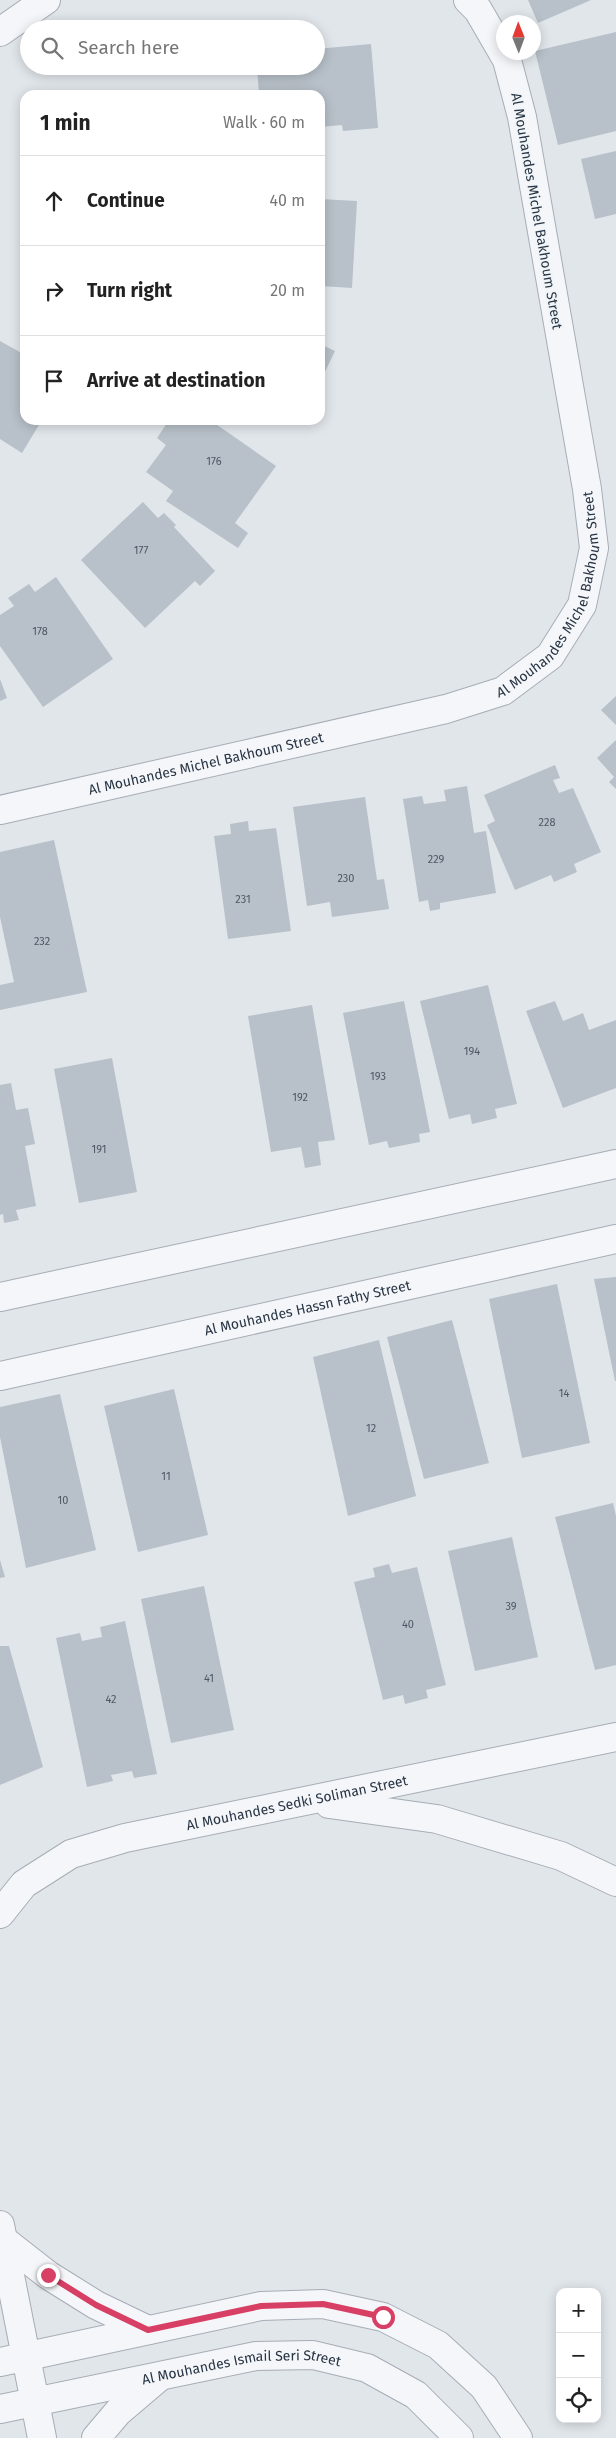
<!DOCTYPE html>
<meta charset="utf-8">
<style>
body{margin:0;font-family:"Fira Sans",sans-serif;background:#f2f2f2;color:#222}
.controls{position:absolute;right:15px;bottom:15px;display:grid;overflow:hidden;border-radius:10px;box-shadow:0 2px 12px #0003}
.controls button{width:45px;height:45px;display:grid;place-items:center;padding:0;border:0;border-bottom:1px solid #e0e0e0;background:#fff;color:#222;font:25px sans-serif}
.compass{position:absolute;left:496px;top:15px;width:45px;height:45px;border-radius:50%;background:#fff;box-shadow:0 2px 12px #0003;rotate:359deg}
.stop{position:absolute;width:15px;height:15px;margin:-11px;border:4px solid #d83f65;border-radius:50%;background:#fff}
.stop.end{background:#d83f65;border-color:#fff;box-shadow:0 1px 5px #0008}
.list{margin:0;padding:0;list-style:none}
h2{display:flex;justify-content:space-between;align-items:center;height:65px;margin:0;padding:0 20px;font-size:21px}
h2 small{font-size:16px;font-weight:400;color:#767676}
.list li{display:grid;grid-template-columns:32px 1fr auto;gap:15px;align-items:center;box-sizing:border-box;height:90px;padding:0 20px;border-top:1px solid #e0e0e0}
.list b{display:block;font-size:19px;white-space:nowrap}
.list em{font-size:16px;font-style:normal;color:#767676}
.icon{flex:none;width:28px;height:28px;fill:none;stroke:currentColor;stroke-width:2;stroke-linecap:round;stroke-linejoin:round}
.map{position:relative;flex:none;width:616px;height:2438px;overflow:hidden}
.search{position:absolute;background:#fff;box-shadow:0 2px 12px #0003;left:20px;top:20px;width:305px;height:55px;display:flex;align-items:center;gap:12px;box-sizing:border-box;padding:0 18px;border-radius:28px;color:#767676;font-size:19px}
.panel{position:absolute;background:#fff;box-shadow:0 2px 12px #0003;left:20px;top:90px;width:305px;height:335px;border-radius:15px}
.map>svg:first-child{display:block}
.building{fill:#b8c0c9}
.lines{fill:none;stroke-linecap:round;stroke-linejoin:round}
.minor-casing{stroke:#a6adb6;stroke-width:30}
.minor{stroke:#f5f6f9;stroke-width:28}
.route{stroke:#d83f65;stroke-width:6}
.labels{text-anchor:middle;stroke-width:4;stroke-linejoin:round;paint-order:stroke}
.number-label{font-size:11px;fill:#4c5865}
.street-label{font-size:14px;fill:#283544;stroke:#f1f5f8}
</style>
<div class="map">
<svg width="616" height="2438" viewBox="0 0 616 2438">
<rect width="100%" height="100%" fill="#e1e6eb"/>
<path class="building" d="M 528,0 L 591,0 L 538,23 Z
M 616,32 L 616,131 L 558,145 L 535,51 Z
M 371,44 L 378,128 L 343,131 L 342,125 L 320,127 L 320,95 L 259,95 L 257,66 L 316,66 L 316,49 Z
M 138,92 L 140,92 L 140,94 L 116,95 Z
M 616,151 L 616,214 L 595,219 L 581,159 Z
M 320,199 L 357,201 L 352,288 L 320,286 Z
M 25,236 L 25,262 L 23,262 L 20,247 Z
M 0,341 L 25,355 L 25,420 L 42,420 L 22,453 L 0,439 Z
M 320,344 L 335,351 L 320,382 Z
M 169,420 L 176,424 L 179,420 L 210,420 L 276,466 L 235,523 L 248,533 L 238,548 L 166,501 L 173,491 L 146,472 L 166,445 L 157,438 Z
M 143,502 L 158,518 L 164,513 L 176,525 L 174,527 L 215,571 L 200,586 L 195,581 L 145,628 L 81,560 Z
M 56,577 L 113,659 L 43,707 L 0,646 L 0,615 L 14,606 L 8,598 L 29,584 L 35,592 Z
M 0,679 L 7,698 L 0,701 Z
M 616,696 L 616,725 L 601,710 Z
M 616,740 L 616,789 L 609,782 L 614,777 L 597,758 Z
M 555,765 L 560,778 L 553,780 L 559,793 L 573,788 L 601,852 L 574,864 L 577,872 L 554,882 L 551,875 L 515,890 L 487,825 L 495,821 L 484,795 Z
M 467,786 L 474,833 L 486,831 L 496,893 L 440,903 L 440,909 L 430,911 L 428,900 L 419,902 L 403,799 L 422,796 L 424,804 L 446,801 L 444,790 Z
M 365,797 L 377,880 L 384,879 L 389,909 L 332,917 L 330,902 L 307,906 L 293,807 Z
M 248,821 L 249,831 L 276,828 L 291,931 L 228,939 L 214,836 L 231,834 L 230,824 Z
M 54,840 L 87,992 L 0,1010 L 0,985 L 14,982 L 0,917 L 0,852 Z
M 488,985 L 517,1104 L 495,1109 L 497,1118 L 472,1124 L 470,1114 L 449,1119 L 420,1001 Z
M 404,1001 L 430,1132 L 419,1134 L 420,1142 L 389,1148 L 387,1141 L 369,1145 L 343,1013 Z
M 555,1001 L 563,1021 L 583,1013 L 589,1030 L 616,1020 L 616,1088 L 563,1108 L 526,1011 Z
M 312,1005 L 335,1140 L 318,1142 L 321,1165 L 305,1168 L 301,1147 L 271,1152 L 248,1016 Z
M 112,1058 L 137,1192 L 79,1203 L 54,1069 Z
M 11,1083 L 16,1110 L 28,1108 L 35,1144 L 25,1146 L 36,1206 L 16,1210 L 19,1220 L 4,1223 L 3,1214 L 0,1215 L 0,1085 Z
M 616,1277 L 616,1381 L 615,1381 L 594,1279 Z
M 557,1284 L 590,1443 L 522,1458 L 489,1299 Z
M 452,1320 L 489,1463 L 424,1479 L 387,1337 Z
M 379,1340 L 416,1496 L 348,1516 L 313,1357 Z
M 174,1389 L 208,1535 L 138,1552 L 104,1406 Z
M 60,1394 L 96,1550 L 26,1568 L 0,1437 L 0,1407 Z
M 613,1503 L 616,1516 L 616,1665 L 595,1670 L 555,1517 Z
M 512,1537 L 538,1657 L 475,1671 L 448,1551 Z
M 0,1560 L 5,1577 L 0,1578 Z
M 389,1564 L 392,1573 L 417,1567 L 446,1685 L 426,1690 L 428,1698 L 405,1704 L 403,1695 L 383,1700 L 354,1582 L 375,1577 L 373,1568 Z
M 204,1586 L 234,1730 L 171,1743 L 141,1599 Z
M 125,1621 L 157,1774 L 134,1778 L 132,1771 L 111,1775 L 113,1781 L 87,1787 L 56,1638 L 80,1633 L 82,1641 L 102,1637 L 100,1627 Z
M 0,1646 L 9,1646 L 43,1767 L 0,1785 Z"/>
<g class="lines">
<g class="minor-casing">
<g id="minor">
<path d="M 0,32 L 46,0"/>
<path id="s1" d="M 0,810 L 446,709 L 503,691 L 550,656 L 582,605 L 594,548 L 587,489 L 522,117 L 507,60 L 478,10 L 468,0"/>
<path d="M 0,1297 L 616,1164"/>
<path id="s2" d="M 0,1376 L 616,1239"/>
<path d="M 329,1804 L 437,1819 L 561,1856 L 616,1882"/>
<path id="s3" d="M 0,1914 L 24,1884 L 71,1854 L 125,1838 L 616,1737"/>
<path d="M 0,2225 L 42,2438"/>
<path d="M 0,2244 L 2,2239 L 48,2275 L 96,2305 L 148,2330"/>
<path d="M 0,2362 L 261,2306 L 323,2304 L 383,2317 L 438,2345 L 484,2387 L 518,2438"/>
<path id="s4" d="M 0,2409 L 256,2356 L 313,2355 L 367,2368 L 416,2395 L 459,2438"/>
<path d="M 96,2438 L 118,2412 L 158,2378"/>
</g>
</g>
<use href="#minor" class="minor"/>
</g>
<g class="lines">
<path class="route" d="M 48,2275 L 96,2305 L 148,2330 L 261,2306 L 323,2304 L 383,2317"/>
</g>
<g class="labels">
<g class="number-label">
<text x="214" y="465">176</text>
<text x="141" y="554">177</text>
<text x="40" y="635">178</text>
<text x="547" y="826">228</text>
<text x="436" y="863">229</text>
<text x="346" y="882">230</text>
<text x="243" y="903">231</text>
<text x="42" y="945">232</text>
<text x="472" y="1055">194</text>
<text x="378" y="1080">193</text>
<text x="300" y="1101">192</text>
<text x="99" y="1153">191</text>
<text x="564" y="1397">14</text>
<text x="371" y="1432">12</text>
<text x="166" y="1480">11</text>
<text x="63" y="1504">10</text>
<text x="511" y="1610">39</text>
<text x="408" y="1628">40</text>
<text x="209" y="1682">41</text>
<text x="111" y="1703">42</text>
</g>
<g class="street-label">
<text transform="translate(537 211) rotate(80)" y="5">Al Mouhandes Michel Bakhoum Street</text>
<text dy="5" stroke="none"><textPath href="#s1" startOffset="631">Al Mouhandes Michel Bakhoum Street</textPath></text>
<text dy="5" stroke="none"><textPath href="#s1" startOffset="211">Al Mouhandes Michel Bakhoum Street</textPath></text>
<text dy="5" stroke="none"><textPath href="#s2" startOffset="315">Al Mouhandes Hassn Fathy Street</textPath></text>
<text dy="5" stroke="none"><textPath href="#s3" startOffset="326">Al Mouhandes Sedki Soliman Street</textPath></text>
<text dy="5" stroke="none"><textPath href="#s4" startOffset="246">Al Mouhandes Ismail Seri Street</textPath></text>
</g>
</g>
</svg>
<div class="controls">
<button>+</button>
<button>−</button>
<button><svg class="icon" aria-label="locate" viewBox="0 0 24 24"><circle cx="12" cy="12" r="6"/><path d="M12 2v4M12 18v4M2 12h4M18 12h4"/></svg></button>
</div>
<svg class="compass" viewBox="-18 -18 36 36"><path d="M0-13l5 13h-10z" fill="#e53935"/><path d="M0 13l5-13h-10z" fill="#767676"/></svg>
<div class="stop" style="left:383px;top:2317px"></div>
<div class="stop end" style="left:48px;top:2275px"></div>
<div class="search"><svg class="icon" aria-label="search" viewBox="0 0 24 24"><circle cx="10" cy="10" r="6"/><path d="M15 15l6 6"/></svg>Search here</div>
<section class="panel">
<h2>1 min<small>Walk · 60 m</small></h2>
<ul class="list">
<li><svg class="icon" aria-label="ahead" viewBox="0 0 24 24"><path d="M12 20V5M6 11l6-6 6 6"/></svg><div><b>Continue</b></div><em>40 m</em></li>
<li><svg class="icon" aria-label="right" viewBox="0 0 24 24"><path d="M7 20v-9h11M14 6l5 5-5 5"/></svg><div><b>Turn right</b></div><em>20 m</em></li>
<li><svg class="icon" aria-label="arrive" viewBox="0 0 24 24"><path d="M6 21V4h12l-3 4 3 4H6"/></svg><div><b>Arrive at destination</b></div></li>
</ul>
</section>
</div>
